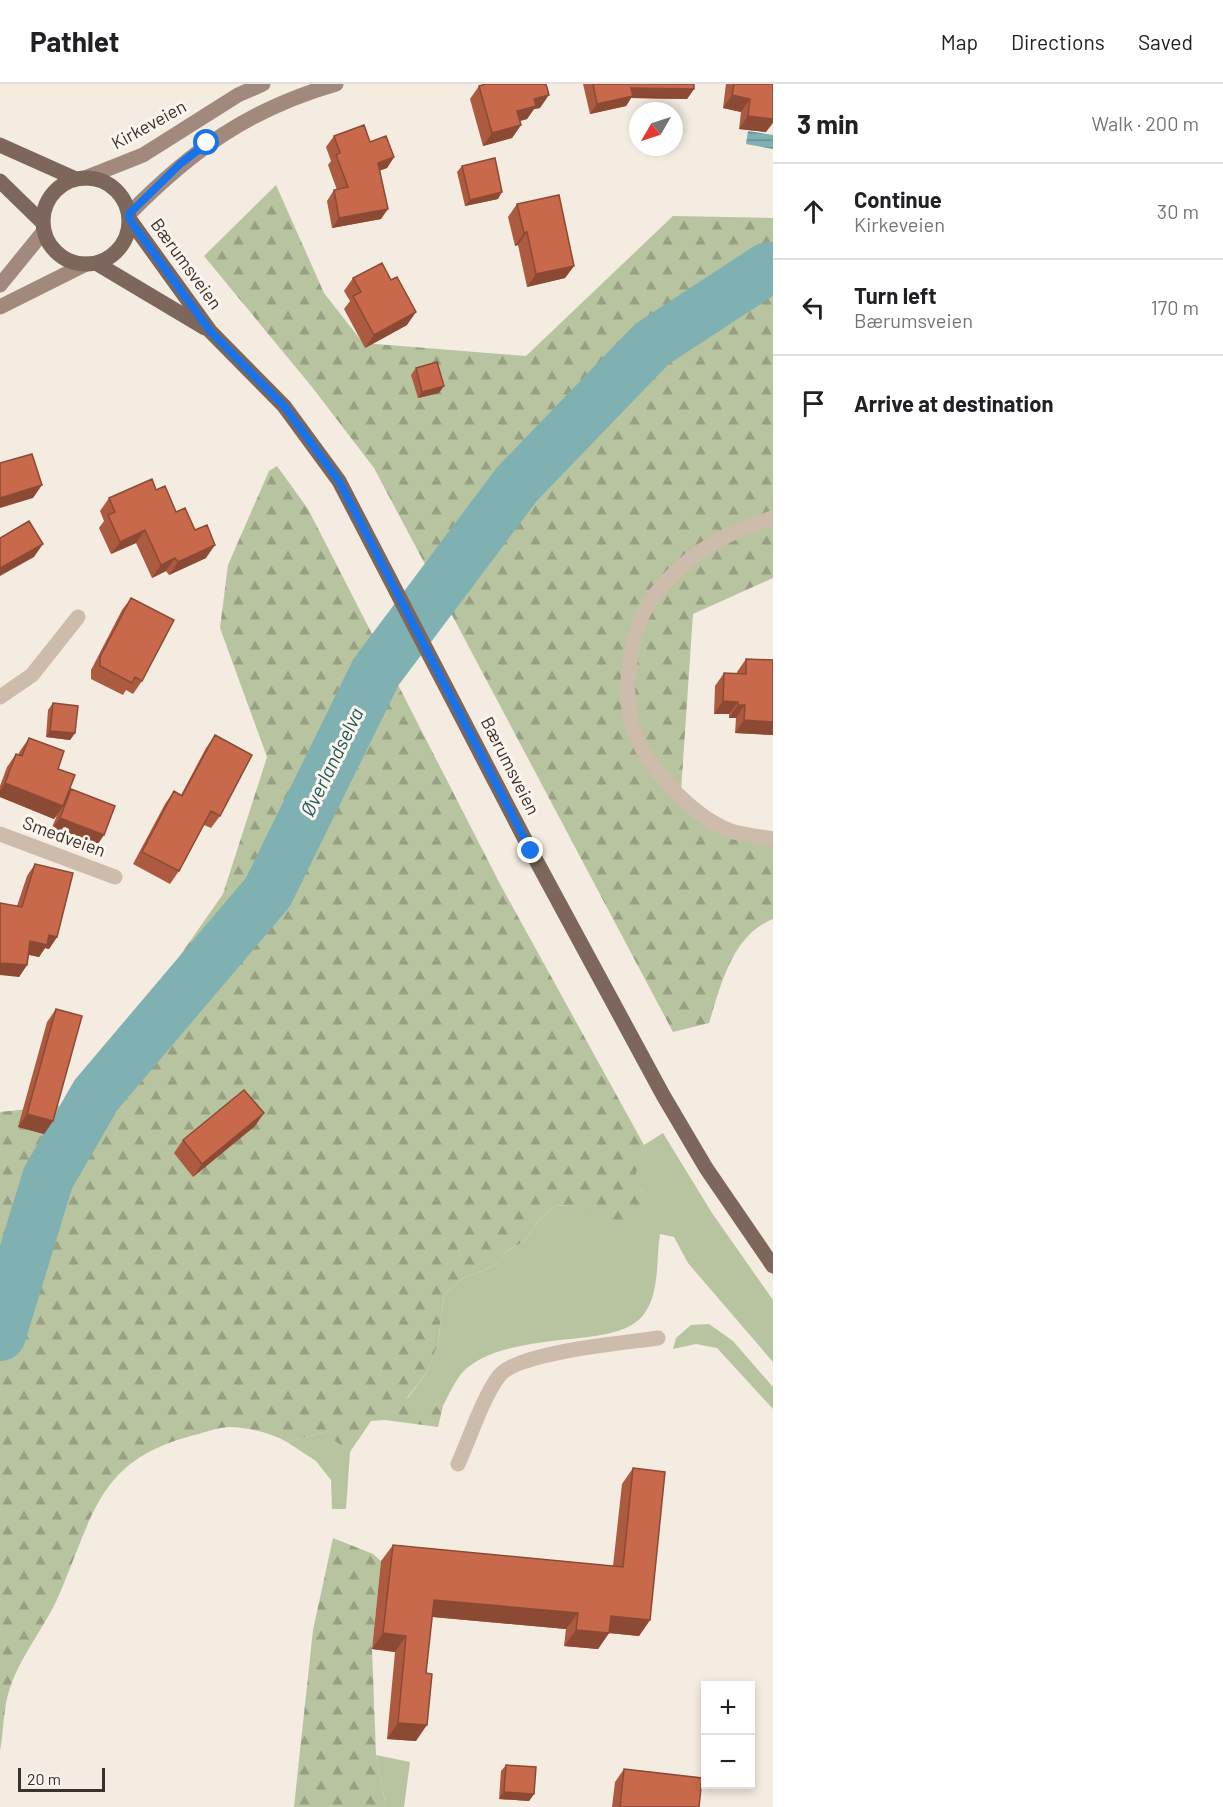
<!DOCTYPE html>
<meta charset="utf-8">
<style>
body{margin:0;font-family:Barlow,sans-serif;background:#f2f2f2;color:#202124}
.controls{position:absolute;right:18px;bottom:18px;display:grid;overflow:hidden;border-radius:0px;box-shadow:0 3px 9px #0003}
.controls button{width:54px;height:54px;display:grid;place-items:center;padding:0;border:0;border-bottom:2px solid #e0e0e0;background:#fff;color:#202124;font:30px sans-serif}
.compass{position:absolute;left:629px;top:18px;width:54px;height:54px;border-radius:50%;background:#fff;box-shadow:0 3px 9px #0003;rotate:231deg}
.scale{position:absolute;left:18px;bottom:15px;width:87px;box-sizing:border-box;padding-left:6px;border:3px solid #3b302b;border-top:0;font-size:16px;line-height:21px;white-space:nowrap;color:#3b302b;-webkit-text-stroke:4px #fbf5ee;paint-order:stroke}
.stop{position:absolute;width:18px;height:18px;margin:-14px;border:4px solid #1a73e8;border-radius:50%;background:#fff}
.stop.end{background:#1a73e8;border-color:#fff;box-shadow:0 2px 6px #0008}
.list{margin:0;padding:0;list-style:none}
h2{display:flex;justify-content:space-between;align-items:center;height:78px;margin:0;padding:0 24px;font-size:26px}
h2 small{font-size:20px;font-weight:400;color:#757577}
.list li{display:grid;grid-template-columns:39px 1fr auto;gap:18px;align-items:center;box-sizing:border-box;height:96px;padding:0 24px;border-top:2px solid #e0e0e0}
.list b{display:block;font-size:22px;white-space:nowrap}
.list p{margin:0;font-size:20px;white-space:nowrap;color:#757577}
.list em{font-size:20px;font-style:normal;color:#757577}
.icon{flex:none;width:33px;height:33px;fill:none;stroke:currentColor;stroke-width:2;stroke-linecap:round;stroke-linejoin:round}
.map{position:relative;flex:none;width:773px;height:1723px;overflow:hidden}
header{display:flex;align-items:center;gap:36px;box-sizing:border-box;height:84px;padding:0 30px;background:#fff;border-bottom:2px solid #e0e0e0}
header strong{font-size:28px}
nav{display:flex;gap:33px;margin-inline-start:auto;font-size:21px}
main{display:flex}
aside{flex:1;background:#fff}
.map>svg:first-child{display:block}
.green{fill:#b8c4a0}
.forest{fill:url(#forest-firs)}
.water{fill:url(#water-rules)}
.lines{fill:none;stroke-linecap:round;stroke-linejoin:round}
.river{stroke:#7fb0b2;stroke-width:52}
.service{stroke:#cdbbac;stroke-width:15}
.minor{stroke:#cdbbac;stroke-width:15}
.secondary{stroke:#a18a7d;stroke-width:15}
.primary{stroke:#7d675c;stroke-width:15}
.wall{fill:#ac5a40}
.shaded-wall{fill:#8c4a34}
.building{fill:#c8694b;stroke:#8c4a34;stroke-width:1.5}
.route{stroke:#1a73e8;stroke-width:8}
.labels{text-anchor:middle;stroke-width:6;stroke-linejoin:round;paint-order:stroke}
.street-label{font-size:18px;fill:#3b302b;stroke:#fbf5ee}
.water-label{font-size:20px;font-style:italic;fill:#1f5a5e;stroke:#fbf5ee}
</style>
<header>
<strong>Pathlet</strong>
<nav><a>Map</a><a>Directions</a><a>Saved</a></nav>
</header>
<main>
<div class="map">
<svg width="773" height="1723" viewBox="0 0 773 1723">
<defs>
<pattern id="forest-firs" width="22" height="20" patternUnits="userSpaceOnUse" patternTransform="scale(1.5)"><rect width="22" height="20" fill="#b8c4a0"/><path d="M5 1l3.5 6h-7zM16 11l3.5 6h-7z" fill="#97a083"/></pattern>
<pattern id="water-rules" width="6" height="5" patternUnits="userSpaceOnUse" patternTransform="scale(1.5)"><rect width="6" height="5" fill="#7fb0b2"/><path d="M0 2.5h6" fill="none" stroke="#699091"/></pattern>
</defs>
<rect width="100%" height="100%" fill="#f4ebe1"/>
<path class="green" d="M 663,1049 L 712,1129 L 773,1216 L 773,1278 L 688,1179 L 674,1153 L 660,1150 C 656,1175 660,1209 644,1230 C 633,1245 613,1249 595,1252 C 556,1258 489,1258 461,1290 C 454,1299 448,1312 443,1322 L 407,1315 L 428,1287 L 438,1259 L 444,1211 L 462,1195 L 496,1181 L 506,1167 L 525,1157 L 538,1137 L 554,1122 L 569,1121 L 587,1127 L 643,1108 L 636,1100 L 635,1088 L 644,1061 Z
M 709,1240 L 733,1257 L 773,1303 L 773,1325 L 717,1264 L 696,1260 L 673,1265 L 676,1254 L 691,1241 Z
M 329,1347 L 332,1354 L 350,1368 L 346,1425 L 332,1425 L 331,1396 L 316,1377 L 287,1358 Z
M 376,1671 L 410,1678 L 404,1723 L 386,1723 Z"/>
<path class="forest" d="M 276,101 L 324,209 L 363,259 L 526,272 L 673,132 L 773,134 L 773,494 L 693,530 L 681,707 L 731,755 L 773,757 L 773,835 C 732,851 721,901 709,939 L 673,948 L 374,384 L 312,303 L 204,172 Z
M 277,382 L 308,425 L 500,800 L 644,1061 C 633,1101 630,1090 654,1124 L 645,1132 L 613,1138 L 569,1121 L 554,1122 L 538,1137 L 525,1157 L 506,1167 L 496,1181 L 462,1195 L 444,1211 L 438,1259 L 428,1287 L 407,1314 L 443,1322 L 438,1343 L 385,1336 L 371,1337 L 350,1368 L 331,1354 L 329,1347 L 287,1358 C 273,1350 247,1343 230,1343 C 220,1343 208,1347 199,1350 C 98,1374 95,1428 59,1511 C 45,1543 21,1571 10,1604 C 3,1623 4,1647 0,1667 L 0,1028 L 68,1021 L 149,916 L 223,810 L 267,673 L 220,544 L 228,481 L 269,387 Z
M 333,1454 L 373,1470 L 381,1477 L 372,1565 L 376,1671 L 386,1723 L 294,1723 L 313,1546 Z"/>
<path class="water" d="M 748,47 L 773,51 L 773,65 L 746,60 Z"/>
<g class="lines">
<path class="river" d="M 0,1251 L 48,1094 L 96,1011 L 268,808 L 376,588 L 517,400 L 652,260 L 768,184 L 773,184"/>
<path class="service" d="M 458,1380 C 470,1354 482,1315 499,1292 C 517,1268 625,1259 658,1254"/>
<path class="minor" d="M 773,434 C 726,447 684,473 653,513 C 631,542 622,606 632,641 C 643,680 690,730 728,746 C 741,751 759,752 773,755
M 0,613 L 32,591 L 78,533
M 0,750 L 115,793"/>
<path class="secondary" d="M 85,94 L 143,71 L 238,11 L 263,0
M 129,130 C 192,66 249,25 336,0
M 0,201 L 44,147
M 0,223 L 86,180"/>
<path class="primary" d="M 0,61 L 76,95
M43 137a43 43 0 1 1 86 0a43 43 0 1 1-86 0Z
M 0,97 L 43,139
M 130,136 L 210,247 L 284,322 L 339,397 L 531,767 L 663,1011 L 706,1084 L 773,1182
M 96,179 L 205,244"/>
</g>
<path class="wall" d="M 583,0 L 694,0 L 694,5 L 687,15 L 631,14 L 626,22 L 590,30 Z
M 726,0 L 773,0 L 766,48 L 739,45 L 741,28 L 723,24 Z
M 479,2 L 540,24 L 534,25 L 527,35 L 520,37 L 521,41 L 512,54 L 483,62 L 470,15 Z
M 334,52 L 370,58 L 394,73 L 387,84 L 380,86 L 381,135 L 332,144 L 327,117 L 334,106 L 337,106 L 328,81 L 331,77 L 326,63 Z
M 462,82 L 498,115 L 465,122 L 457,88 Z
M 517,120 L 574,182 L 565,194 L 527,203 L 518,161 L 515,162 L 508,133 Z
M 353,194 L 391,196 L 407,241 L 365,264 L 344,225 L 350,217 L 344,207 Z
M 416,284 L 439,309 L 418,314 L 411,291 Z
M 156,406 L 176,428 L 206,474 L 169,491 L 166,487 L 152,494 L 136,459 L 111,470 L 99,444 L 104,437 L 100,427 L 109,414 Z
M 131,514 L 142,597 L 133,610 L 126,606 L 123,611 L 91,595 L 91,586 L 122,526 Z
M 746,575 L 773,651 L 735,649 L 736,634 L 729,634 L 729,630 L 714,630 L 715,602 L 724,589 L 737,590 L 737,588 Z
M 53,619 L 75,649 L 70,656 L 46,653 L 48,626 Z
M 215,651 L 220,732 L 211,744 L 204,741 L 179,787 L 170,800 L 133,780 L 165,720 L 174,707 L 181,711 L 206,664 Z
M 29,654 L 58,685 L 68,708 L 71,705 L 96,763 L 51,746 L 57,731 L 54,735 L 0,713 L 0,702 L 7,683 L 16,670 L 18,671 L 20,667 Z
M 35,780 L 57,853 L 49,865 L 45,864 L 39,873 L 29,871 L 27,881 L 19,893 L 17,822 L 27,792 Z
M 56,925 L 53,1037 L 44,1050 L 18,1043 L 47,938 Z
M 255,1042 L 193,1093 L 174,1069 L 183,1056 Z
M 633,1384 L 650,1536 L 639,1552 L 609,1549 L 598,1565 L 564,1562 L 566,1545 L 432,1533 L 426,1589 L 416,1657 L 387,1655 L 395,1568 L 372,1565 L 381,1477 L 393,1461 L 613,1482 L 622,1400 Z
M 506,1681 L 534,1710 L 529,1717 L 499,1715 L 501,1687 Z
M 624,1685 L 699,1723 L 612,1723 L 615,1698 Z"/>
<path class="shaded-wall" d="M 631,4 L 694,5 L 687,15 L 631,14 L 626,22 L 590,30 L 597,20 Z
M 549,11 L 540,24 L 534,25 L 527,35 L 508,40 L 517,27 L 534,15 Z
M 732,11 L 750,15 L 741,28 L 723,24 Z
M 748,32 L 773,35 L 773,39 L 766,48 L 739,45 Z
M 521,41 L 512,54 L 483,62 L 492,49 Z
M 394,73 L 387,84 L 371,90 L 378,79 Z
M 502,108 L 498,115 L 465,122 L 470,116 Z
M 388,125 L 381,135 L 332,144 L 339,134 Z
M 527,148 L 518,161 L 515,162 L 524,149 Z
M 574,182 L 565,194 L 527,203 L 536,190 Z
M 416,228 L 407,241 L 365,264 L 374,251 Z
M 444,302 L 439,309 L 418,314 L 422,308 Z
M 42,401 L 33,414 L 0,424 L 0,414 Z
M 145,446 L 136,459 L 111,470 L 120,458 Z
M 43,460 L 34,473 L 0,492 L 0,484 Z
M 215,461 L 206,474 L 169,491 L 178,478 Z
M 175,474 L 166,487 L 152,494 L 161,481 Z
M 723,617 L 738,618 L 729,630 L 714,630 Z
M 738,621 L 745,621 L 736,634 L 729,634 Z
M 744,636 L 773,638 L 773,651 L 735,649 Z
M 50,647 L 75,649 L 70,656 L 46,653 Z
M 5,699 L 63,722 L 54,735 L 0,713 L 0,707 Z
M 60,734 L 104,751 L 96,763 L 51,746 Z
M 49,851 L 57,853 L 49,865 L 45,864 L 39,873 L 22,869 L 30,857 Z
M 0,879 L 27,881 L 19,893 L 0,891 Z
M 264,1029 L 255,1042 L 193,1093 L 202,1080 Z
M 27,1030 L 53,1037 L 44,1050 L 18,1043 Z
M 434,1516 L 578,1529 L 566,1545 L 423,1532 Z
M 611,1532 L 650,1536 L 639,1552 L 609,1549 L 598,1565 L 564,1562 L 576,1546 Z
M 383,1549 L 406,1552 L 395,1568 L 372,1565 Z
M 398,1639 L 427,1641 L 416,1657 L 387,1655 Z
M 504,1708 L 534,1710 L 529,1717 L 499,1715 Z"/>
<path class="building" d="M 485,0 L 546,0 L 549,11 L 534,15 L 536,22 L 517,27 L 521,41 L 492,49 L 479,2 Z
M 593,0 L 694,0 L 694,5 L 631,4 L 633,12 L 597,20 Z
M 734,0 L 773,0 L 773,35 L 748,32 L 750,15 L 732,11 Z
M 364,41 L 370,58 L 386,52 L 394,73 L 378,79 L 388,125 L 339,134 L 334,106 L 348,103 L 336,71 L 340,69 L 334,52 Z
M 495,74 L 502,108 L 470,116 L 462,82 Z
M 559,111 L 574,182 L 536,190 L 527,148 L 524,149 L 517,120 Z
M 382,179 L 391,196 L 397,193 L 416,228 L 374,251 L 353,212 L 361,208 L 353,194 Z
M 437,278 L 444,302 L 422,308 L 416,284 Z
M 32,370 L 42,401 L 0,414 L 0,379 Z
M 152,395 L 156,406 L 165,402 L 176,428 L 185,424 L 195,446 L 207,441 L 215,461 L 178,478 L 175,474 L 161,481 L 145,446 L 120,458 L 108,431 L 115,428 L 109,414 Z
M 29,437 L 43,460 L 0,484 L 0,454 Z
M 131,514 L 174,536 L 142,597 L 135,593 L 132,599 L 100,582 L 100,573 Z
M 746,575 L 773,576 L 773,638 L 744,636 L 745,621 L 738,621 L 738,618 L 723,617 L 724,589 L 746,590 Z
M 53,619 L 78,622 L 75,649 L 50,647 Z
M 215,651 L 252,671 L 220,732 L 211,727 L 179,787 L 142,768 L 174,707 L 182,712 Z
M 29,654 L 64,667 L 58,685 L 75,691 L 63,722 L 5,699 L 16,670 L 22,672 Z
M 71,705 L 115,722 L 104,751 L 60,734 Z
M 35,780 L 73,789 L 57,853 L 49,851 L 47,861 L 30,857 L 27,881 L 0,879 L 0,819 L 22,823 Z
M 56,925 L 82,932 L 53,1037 L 27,1030 Z
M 244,1006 L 264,1029 L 202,1080 L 183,1056 Z
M 633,1384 L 665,1388 L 650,1536 L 611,1532 L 609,1549 L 576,1546 L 578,1529 L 434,1516 L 426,1589 L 432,1590 L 427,1641 L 398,1639 L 406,1552 L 383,1549 L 393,1461 L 623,1483 Z
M 506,1681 L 536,1683 L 534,1710 L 504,1708 Z
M 624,1685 L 702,1694 L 699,1723 L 620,1723 Z"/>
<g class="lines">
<path class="route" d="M 207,59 L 180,80 L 129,130 L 130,136 L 210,247 L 284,322 L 339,397 L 531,767"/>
</g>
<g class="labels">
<g class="street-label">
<text transform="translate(149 41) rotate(-29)" y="6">Kirkeveien</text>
<text transform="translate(186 180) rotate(54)" y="6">Bærumsveien</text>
<text transform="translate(510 682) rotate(63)" y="6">Bærumsveien</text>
<text transform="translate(64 753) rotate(20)" y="6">Smedveien</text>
</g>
<g class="water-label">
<text transform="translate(332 678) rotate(-64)" y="7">Øverlandselva</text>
</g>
</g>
</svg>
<div class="controls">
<button>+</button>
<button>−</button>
</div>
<svg class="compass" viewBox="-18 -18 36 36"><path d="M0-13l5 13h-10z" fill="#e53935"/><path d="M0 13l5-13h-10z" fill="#757577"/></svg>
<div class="scale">20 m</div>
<div class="stop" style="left:207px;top:59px"></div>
<div class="stop end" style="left:531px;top:767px"></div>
</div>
<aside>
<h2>3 min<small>Walk · 200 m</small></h2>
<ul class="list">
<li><svg class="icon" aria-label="ahead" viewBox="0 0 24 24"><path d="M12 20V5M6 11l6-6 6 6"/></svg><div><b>Continue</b><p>Kirkeveien</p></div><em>30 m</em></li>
<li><svg class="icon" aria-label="left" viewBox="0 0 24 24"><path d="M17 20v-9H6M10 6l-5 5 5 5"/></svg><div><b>Turn left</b><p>Bærumsveien</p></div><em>170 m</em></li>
<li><svg class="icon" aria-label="arrive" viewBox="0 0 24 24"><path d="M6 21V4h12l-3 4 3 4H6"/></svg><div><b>Arrive at destination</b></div></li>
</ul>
</aside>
</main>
